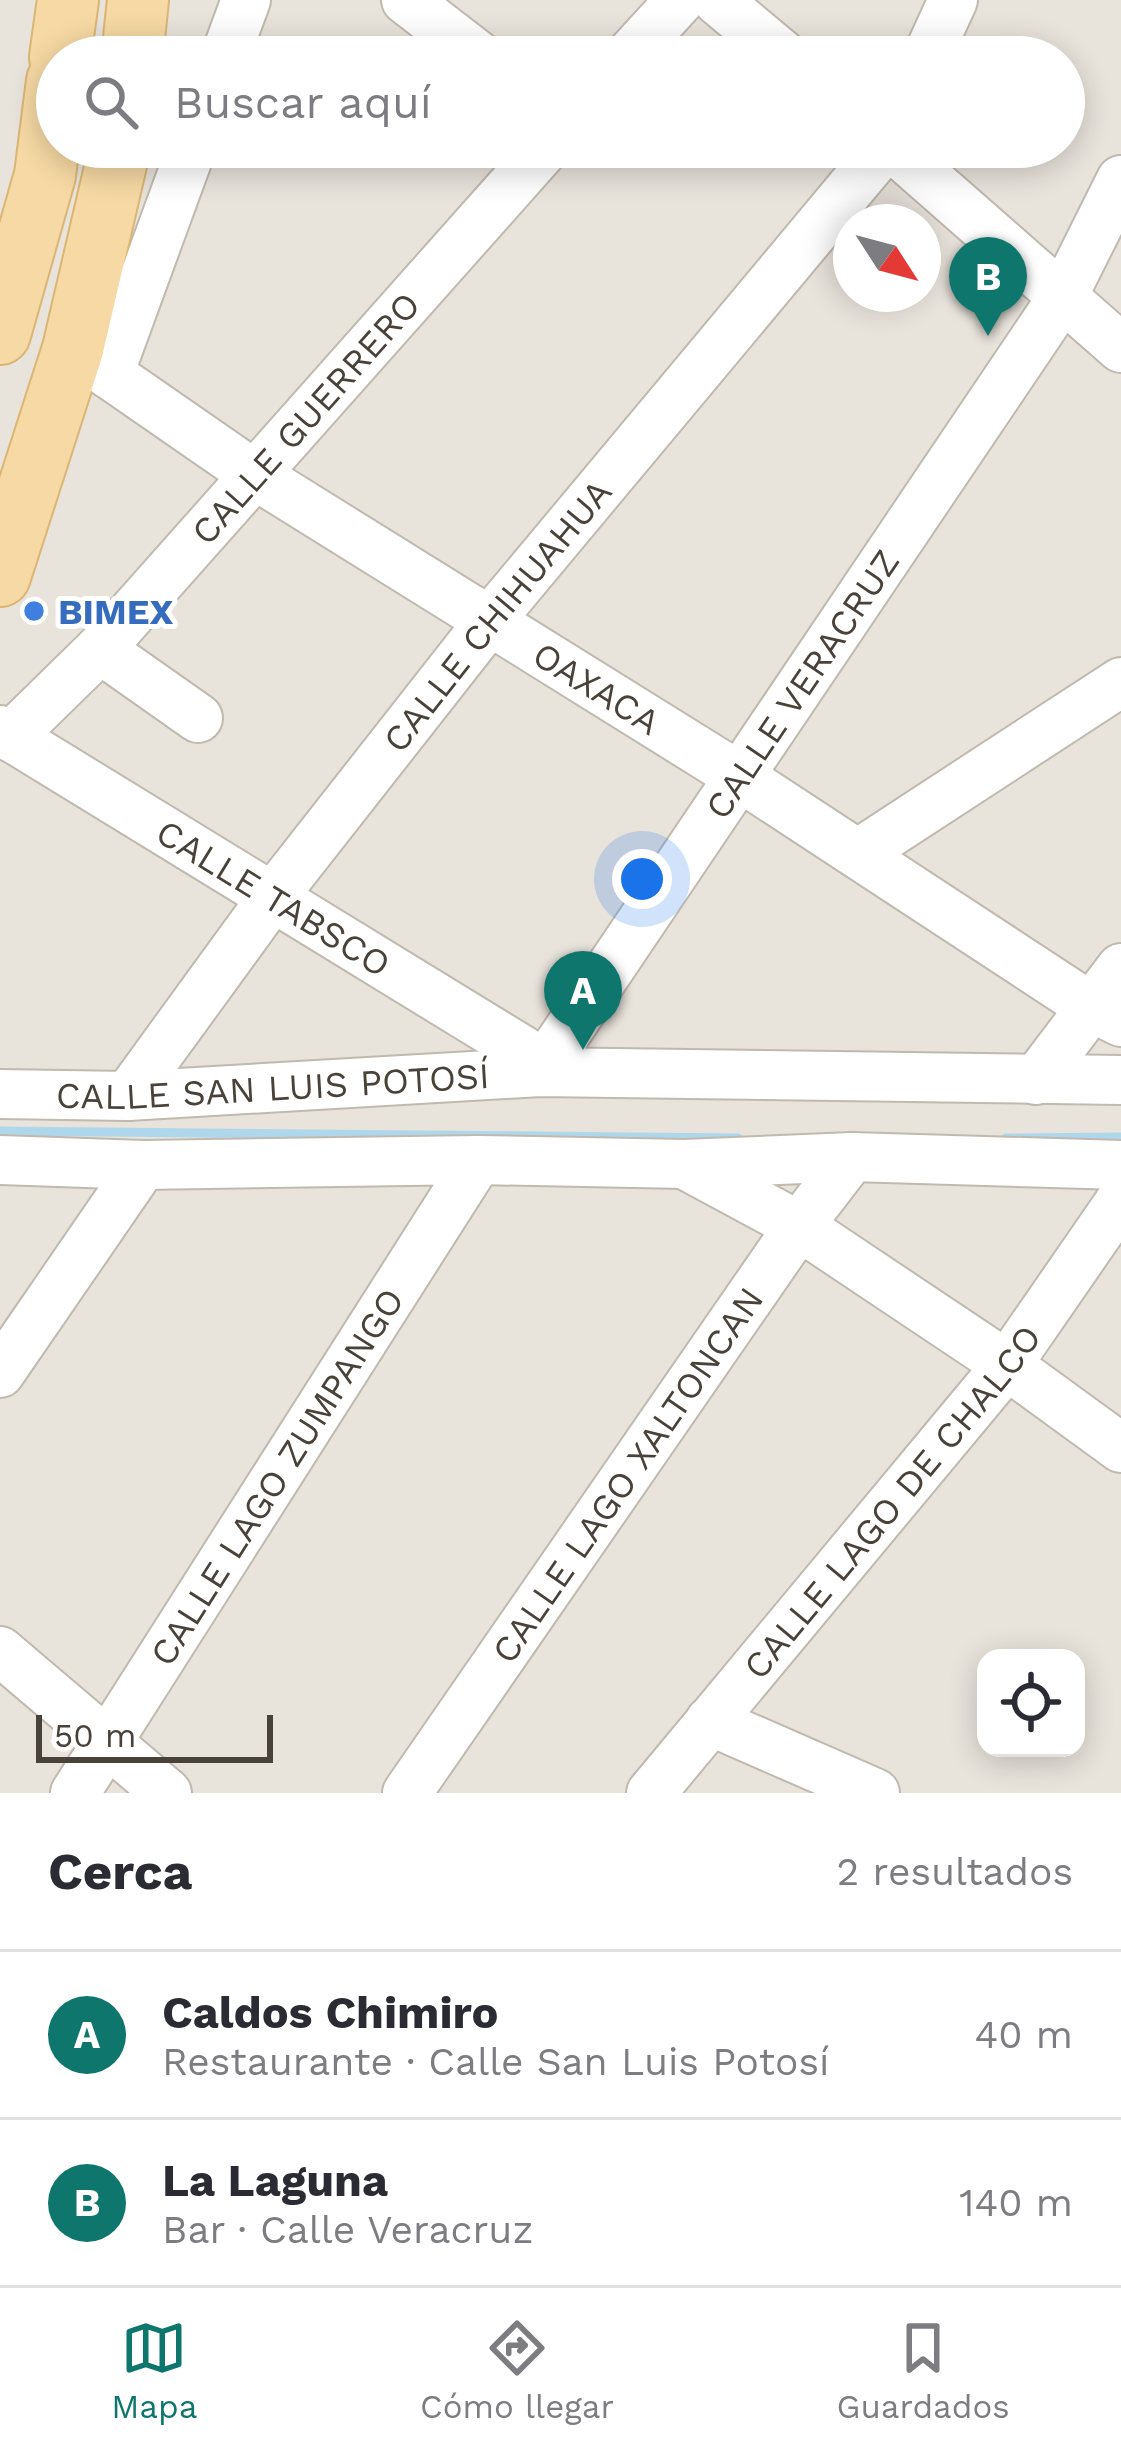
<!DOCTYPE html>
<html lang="es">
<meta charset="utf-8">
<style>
body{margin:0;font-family:"Work Sans",sans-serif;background:#f7f7f7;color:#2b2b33}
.controls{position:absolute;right:36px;bottom:36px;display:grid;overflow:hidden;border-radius:24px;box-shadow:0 6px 30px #0003}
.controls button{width:108px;height:108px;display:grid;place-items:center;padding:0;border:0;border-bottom:3px solid #e1e1e2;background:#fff;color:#2b2b33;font:60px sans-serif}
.compass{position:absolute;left:833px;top:204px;width:108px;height:108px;border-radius:50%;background:#fff;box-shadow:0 6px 30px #0003;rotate:126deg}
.scale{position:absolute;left:36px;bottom:30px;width:237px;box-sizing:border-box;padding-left:12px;border:6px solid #49423a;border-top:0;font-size:33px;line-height:42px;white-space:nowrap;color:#49423a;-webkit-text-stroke:9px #fff;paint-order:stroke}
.you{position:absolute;left:642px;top:879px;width:42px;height:42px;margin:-30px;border:9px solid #fff;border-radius:50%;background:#1a73e8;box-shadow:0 0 0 18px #1a73e833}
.badge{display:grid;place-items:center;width:78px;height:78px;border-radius:50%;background:#0f766e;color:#fff;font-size:39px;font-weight:700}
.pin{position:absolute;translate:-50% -99px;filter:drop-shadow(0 3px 6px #0008)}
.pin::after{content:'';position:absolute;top:63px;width:42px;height:36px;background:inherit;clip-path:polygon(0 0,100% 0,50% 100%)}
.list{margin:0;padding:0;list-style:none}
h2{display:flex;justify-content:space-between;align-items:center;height:156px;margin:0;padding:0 48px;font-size:51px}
h2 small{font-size:39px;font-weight:400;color:#7c7c81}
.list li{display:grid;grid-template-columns:78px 1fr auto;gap:36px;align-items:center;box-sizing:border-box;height:168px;padding:0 48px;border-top:3px solid #e1e1e2}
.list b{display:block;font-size:45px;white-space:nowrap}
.list p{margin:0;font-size:39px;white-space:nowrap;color:#7c7c81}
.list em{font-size:39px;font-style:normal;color:#7c7c81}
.icon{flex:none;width:66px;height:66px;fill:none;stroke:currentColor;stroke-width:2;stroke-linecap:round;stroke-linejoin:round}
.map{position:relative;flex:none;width:1121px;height:1793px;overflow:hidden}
.search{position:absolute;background:#fff;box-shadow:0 6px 30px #0003;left:36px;right:36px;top:36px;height:132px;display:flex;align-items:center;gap:30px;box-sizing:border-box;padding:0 42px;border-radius:66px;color:#7c7c81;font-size:45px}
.sheet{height:492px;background:#fff}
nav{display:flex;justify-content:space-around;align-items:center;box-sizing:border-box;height:168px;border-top:3px solid #e1e1e2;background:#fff;font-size:33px;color:#7c7c81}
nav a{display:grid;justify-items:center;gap:6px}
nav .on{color:#0f766e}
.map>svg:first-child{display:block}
.residential{fill:#e8e3db;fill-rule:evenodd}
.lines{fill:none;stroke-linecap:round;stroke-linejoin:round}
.stream{stroke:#afd7eb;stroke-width:9}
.minor-casing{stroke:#c0b9af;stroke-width:52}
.major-casing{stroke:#dbb574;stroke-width:64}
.minor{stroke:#fff;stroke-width:48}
.major{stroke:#f6d9a4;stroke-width:60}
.shop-dot{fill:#3f7fe0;stroke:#fff;stroke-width:4.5}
.labels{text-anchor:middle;stroke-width:10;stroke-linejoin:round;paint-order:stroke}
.street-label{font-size:36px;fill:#49423a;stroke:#fff}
.shop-label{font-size:36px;font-weight:bold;fill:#366cbe;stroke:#fff;text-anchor:start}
</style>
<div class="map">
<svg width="1121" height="1793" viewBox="0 0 1121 1793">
<rect width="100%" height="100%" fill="#f5f2ec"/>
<path class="residential" d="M 0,0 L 1121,0 L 1121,1793 L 0,1793 ZM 57,57 L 1064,57 L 1064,147 L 57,147 ZM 851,222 L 923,222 L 923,294 L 851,294 ZM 986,1658 L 1076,1658 L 1076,1748 L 986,1748 Z"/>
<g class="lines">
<path class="stream" d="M 0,1131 L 738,1138
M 1006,1138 L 1121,1137"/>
<g class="minor-casing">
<g id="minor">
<path d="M 406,0 L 480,57"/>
<path d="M 717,0 L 785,57"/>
<path d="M 225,57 L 246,0"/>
<path d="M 628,57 L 680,0"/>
<path d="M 927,57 L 953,0"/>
<path d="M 892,147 L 1121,348"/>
<path id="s1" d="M 73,349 L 255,475 L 737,775 L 1091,1007 L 1121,1022"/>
<path d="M 109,374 L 192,147"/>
<path d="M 100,649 L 198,718"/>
<path id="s2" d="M 0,730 L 545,1064"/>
<path id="s3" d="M 10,737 L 100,649 L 546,147"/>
<path d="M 859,853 L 1121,682"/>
<path id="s4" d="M 540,1072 L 1062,298 L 1121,180"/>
<path d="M 1036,1080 L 1121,968"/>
<path id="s5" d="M 0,1094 L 128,1096 L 540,1072 L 1121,1080"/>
<path id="s6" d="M 128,1096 L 272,898 L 491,619 L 885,147"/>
<path d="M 0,1160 L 143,1165 L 478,1160 L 684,1164 L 852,1157 L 1121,1165"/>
<path d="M 684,1164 L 799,1226 L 1007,1365 L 1121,1448"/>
<path d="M 0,1373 L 143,1165"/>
<path d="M 0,1651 L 167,1793"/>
<path d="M 710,1721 L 875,1793"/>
<path id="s7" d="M 75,1793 L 478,1160"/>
<path id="s8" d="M 407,1793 L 799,1226 L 852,1157"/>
<path id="s9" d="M 651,1793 L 1007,1365 L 1121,1200"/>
</g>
</g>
<g class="major-casing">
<path id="major" d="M 60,57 L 68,0
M 132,57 L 138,0
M 0,334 L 45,175 L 57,81
M 0,576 L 73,349 L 120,147"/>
</g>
<use href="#minor" class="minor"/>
<use href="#major" class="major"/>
</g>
<circle class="shop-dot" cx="34" cy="611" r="12"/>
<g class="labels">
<g class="street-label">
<text dy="13" stroke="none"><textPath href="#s3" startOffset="435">CALLE GUERRERO</textPath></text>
<text dy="13" stroke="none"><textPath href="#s6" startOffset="606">CALLE CHIHUAHUA</textPath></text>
<text dy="13" stroke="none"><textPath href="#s4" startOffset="468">CALLE VERACRUZ</textPath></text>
<text dy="13" stroke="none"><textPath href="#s1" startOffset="624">OAXACA</textPath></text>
<text dy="13" stroke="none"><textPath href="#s2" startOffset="321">CALLE TABSCO</textPath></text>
<text dy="13" stroke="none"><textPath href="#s5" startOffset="273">CALLE SAN LUIS POTOSÍ</textPath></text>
<text dy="13" stroke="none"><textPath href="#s8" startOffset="387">CALLE LAGO XALTONCAN</textPath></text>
<text dy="13" stroke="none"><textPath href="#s7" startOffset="375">CALLE LAGO ZUMPANGO</textPath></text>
<text dy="13" stroke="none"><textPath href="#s9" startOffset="378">CALLE LAGO DE CHALCO</textPath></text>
</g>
<g class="shop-label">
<text x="58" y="624">BIMEX</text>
</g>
</g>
</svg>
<div class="controls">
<button><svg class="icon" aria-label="locate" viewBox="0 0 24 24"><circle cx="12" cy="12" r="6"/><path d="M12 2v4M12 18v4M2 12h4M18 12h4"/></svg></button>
</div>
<svg class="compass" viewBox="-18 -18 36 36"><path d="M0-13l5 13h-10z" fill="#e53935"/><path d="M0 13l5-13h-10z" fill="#7c7c81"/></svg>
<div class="scale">50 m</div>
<div class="you"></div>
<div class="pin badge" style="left:583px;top:1050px">A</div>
<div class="pin badge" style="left:988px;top:336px">B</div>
<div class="search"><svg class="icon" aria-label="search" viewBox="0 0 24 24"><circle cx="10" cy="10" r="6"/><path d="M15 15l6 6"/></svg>Buscar aquí</div>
</div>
<section class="sheet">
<h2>Cerca<small>2 resultados</small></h2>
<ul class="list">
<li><span class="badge">A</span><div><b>Caldos Chimiro</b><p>Restaurante · Calle San Luis Potosí</p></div><em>40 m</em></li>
<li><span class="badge">B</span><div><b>La Laguna</b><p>Bar · Calle Veracruz</p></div><em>140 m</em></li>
</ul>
</section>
<nav>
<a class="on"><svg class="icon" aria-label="map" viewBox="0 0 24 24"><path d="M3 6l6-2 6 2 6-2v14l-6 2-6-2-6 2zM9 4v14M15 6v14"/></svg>Mapa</a>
<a><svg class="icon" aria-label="directions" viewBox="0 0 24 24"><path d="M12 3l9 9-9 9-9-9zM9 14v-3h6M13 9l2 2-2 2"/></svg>Cómo llegar</a>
<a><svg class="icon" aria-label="saved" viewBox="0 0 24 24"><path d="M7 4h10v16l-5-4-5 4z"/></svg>Guardados</a>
</nav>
